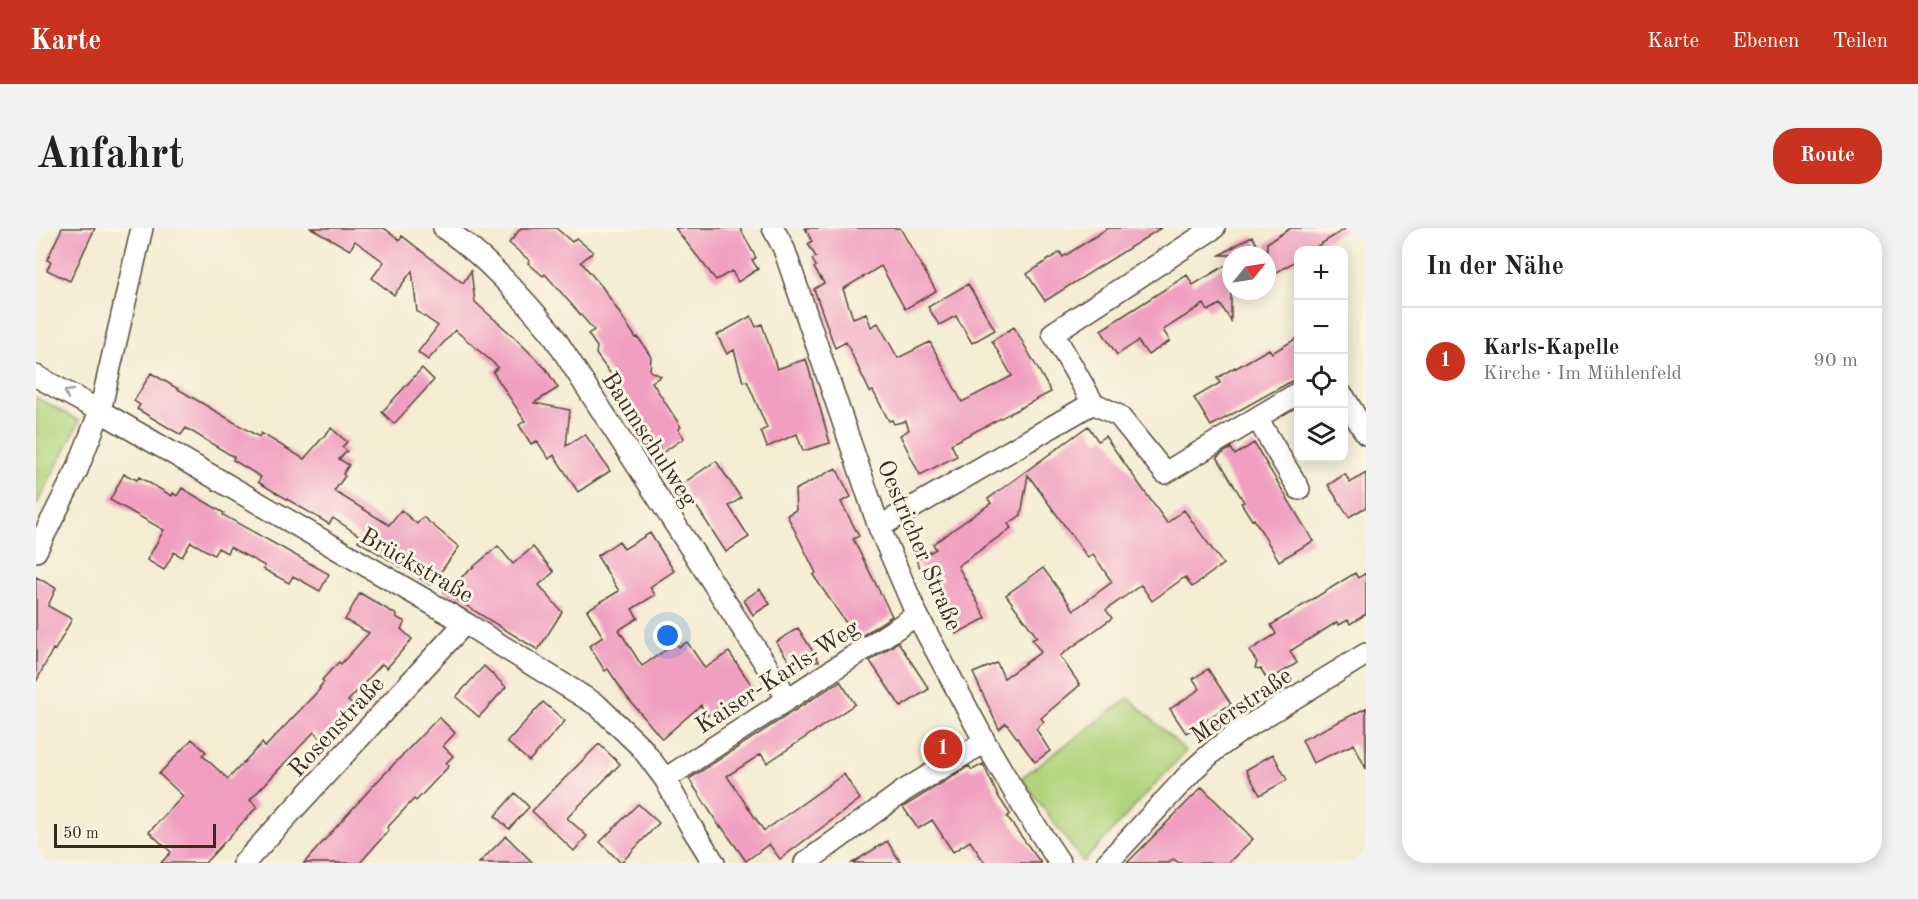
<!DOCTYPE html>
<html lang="de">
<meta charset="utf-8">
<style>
body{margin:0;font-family:"Old Standard TT",serif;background:#f2f2f2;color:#222}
.controls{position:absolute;right:18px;top:18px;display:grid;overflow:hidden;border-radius:12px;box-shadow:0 3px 15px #0003}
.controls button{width:54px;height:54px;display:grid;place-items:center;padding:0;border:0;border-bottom:2px solid #e0e0e0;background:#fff;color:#222;font:30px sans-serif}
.compass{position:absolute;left:1186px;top:18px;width:54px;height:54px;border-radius:50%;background:#fff;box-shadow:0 3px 15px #0003;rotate:60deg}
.scale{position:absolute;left:18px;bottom:15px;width:162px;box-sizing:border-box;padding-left:6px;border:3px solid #3b2a1e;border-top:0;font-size:16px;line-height:21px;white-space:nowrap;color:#3b2a1e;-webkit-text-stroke:4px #fcf5e5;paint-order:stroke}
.you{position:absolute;left:632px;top:408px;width:21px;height:21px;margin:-15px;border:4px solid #fff;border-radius:50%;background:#1a73e8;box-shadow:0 0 0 9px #1a73e833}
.badge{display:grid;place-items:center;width:39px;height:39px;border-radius:50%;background:#c8321e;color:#fff;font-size:20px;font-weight:700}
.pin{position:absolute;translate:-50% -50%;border:3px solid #fff;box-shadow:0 2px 6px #0006}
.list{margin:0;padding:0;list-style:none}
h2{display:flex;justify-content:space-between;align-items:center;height:78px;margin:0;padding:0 24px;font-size:26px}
h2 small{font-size:20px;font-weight:400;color:#767676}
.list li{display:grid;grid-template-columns:39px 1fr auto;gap:18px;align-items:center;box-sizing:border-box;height:108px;padding:0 24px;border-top:2px solid #e0e0e0}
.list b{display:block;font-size:22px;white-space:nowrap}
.list p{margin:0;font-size:20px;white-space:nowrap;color:#767676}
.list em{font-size:20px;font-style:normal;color:#767676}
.icon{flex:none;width:33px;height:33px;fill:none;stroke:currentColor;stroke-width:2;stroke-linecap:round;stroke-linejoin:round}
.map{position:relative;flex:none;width:1330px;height:635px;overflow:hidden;border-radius:24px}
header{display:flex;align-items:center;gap:36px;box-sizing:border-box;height:84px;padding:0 30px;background:#c8321e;color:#fff}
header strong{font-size:28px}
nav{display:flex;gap:33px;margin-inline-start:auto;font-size:21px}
.intro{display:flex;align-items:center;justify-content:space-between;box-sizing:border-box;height:144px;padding:0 36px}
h1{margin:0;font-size:42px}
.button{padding:15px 27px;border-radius:24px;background:#c8321e;color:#fff;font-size:21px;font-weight:700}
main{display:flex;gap:36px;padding:0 36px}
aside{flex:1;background:#fff;border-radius:24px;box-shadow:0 3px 15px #0003}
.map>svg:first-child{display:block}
.green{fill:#b0d47d;stroke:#767f4e;stroke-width:1.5}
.building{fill:#f09fc0}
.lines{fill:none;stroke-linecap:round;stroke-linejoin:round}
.minor-casing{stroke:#574739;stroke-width:24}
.minor{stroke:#fff;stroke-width:21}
.oneway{stroke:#a79f9a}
.labels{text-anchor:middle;stroke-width:6;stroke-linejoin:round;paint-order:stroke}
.street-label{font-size:24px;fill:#3b2a1e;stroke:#fcf5e5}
</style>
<header>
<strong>Karte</strong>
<nav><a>Karte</a><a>Ebenen</a><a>Teilen</a></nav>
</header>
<div class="intro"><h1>Anfahrt</h1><a class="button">Route</a></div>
<main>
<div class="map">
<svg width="1330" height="635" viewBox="0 0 1330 635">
<rect width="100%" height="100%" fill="#fcf5e5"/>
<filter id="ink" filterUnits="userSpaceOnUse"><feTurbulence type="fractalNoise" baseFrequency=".0167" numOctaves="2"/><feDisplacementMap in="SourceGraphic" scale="12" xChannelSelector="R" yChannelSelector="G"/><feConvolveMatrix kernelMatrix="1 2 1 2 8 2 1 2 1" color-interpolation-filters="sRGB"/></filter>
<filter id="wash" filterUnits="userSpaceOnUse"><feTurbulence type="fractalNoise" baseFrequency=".008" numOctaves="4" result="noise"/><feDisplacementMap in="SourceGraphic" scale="24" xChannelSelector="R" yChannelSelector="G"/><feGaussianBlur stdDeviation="1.35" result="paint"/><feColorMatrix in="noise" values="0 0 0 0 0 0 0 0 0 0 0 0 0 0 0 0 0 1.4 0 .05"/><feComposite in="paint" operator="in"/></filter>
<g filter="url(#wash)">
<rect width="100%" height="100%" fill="#f4ecd3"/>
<path class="green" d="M 0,169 L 44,193 L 0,278 Z
M 1093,470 L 1150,523 L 1047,634 L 985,550 Z"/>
<g id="blocks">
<path class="building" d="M 26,0 L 59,0 L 34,53 L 11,42 L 15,34 L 11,32 Z
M 275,0 L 348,0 L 364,12 L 366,8 L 427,55 L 435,43 L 439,74 L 477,108 L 510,141 L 522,160 L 498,175 L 534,182 L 530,218 L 549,206 L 574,243 L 542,264 L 518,227 L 513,231 L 501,213 L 495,216 L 483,197 L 489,193 L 457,144 L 462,139 L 419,102 L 392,132 L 382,124 L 402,98 L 381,83 L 376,43 L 358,67 L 336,50 L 348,34 L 319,13 L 314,22 Z
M 485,0 L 520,0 L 536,14 L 540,10 L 557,24 L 545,34 L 567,60 L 600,110 L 602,109 L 615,129 L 614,143 L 625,148 L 616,154 L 645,199 L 642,201 L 648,210 L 626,225 L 589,172 L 587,173 L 581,164 L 577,164 L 578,158 L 573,151 L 577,149 L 560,126 L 561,119 L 552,106 L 558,102 L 509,46 L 507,48 L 492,35 L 494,33 L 473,15 Z
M 639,0 L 704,0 L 720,30 L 716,32 L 722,41 L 702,54 L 696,43 L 680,52 Z
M 769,0 L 864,0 L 900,63 L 869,81 L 845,38 L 807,61 L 817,90 L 830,85 L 835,99 L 842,95 L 862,130 L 894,114 L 926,174 L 976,148 L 956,113 L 978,99 L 1015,164 L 915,216 L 921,228 L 884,247 L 864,207 L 873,202 L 870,193 L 858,196 L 856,192 L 853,193 L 837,163 L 834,164 L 810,114 L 799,120 L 778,61 L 788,55 L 778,40 L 780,38 L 776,31 L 780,29 L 772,16 L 776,13 Z
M 1072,0 L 1125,0 L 1009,73 L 991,46 L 1024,24 L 1027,29 Z
M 1255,0 L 1311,0 L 1275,22 L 1263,22 L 1263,31 L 1231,50 L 1231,15 Z
M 1216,8 L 1228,27 L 1184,27 L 1209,12 Z
M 1195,34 L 1195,93 L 1184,76 L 1172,83 L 1168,76 L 1127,102 L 1134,113 L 1112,127 L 1102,113 L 1081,127 L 1065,102 L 1151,47 L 1157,57 Z
M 932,56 L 959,102 L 936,115 L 920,88 L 903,97 L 892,79 Z
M 715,88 L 720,99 L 726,96 L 741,141 L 770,131 L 794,215 L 767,223 L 761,206 L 731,219 L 725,203 L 731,200 L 711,153 L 707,154 L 698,122 L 691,126 L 681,107 Z
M 1263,109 L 1263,149 L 1175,198 L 1158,170 L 1184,155 L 1181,150 L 1199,139 L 1200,140 L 1233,121 L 1236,125 Z
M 386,140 L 398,152 L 358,196 L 346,184 Z
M 115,145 L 223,209 L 225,205 L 268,231 L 295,200 L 311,214 L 306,219 L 311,223 L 303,231 L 313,237 L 307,246 L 309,248 L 298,263 L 353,297 L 365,282 L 381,296 L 387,289 L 423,319 L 395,357 L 322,313 L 324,308 L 297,290 L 293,296 L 222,254 L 225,249 L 197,232 L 198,229 L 150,200 L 145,207 L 101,181 L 104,177 L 98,173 Z
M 1052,198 L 1062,213 L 1069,208 L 1131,295 L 1148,282 L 1187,336 L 1156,359 L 1149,349 L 1116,373 L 1105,357 L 1070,382 L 1076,390 L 1024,428 L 1044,457 L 1005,490 L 1008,494 L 1000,501 L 1014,523 L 999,534 L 970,495 L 963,501 L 937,445 L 961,435 L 968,450 L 1005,424 L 996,412 L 1001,409 L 970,367 L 1007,340 L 1038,382 L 1076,354 L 1057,326 L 1052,330 L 992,247 L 985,287 L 972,296 L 975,300 L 922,338 L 950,390 L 920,406 L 880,332 L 900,321 L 897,316 L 955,275 L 952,271 Z
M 1218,215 L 1277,313 L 1243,333 L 1218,291 L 1216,292 L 1205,275 L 1208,274 L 1181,229 L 1195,220 L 1199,227 Z
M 680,233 L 705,270 L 693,278 L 713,309 L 690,324 L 657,273 L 648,272 L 650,262 L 646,256 Z
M 800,240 L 815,269 L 805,274 L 823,308 L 817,311 L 856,388 L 821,411 L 777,347 L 780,345 L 751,287 L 760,282 L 759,262 Z
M 1330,245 L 1330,279 L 1313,289 L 1292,257 L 1309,246 L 1314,255 Z
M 88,246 L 101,252 L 103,249 L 136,268 L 137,265 L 141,268 L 146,260 L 188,285 L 187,287 L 293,346 L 284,363 L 257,348 L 253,355 L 227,341 L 229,338 L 194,319 L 191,325 L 182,320 L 178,327 L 155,314 L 146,329 L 138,324 L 128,342 L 111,332 L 128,302 L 74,272 Z
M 614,305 L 638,343 L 614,359 L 619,367 L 596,381 L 602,390 L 583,402 L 606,438 L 640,415 L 643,419 L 651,414 L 669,440 L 693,424 L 719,462 L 683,486 L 681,481 L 671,488 L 665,477 L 626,511 L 590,468 L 572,441 L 569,443 L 553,418 L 567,409 L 551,382 L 583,363 L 561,328 L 583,313 L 588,321 Z
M 462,318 L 477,336 L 497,319 L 518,344 L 503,357 L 526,384 L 502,422 L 408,364 Z
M 1319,345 L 1322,350 L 1330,345 L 1330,386 L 1314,396 L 1312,392 L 1303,397 L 1301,394 L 1254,423 L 1261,435 L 1232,453 L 1225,441 L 1219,440 L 1221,434 L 1213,423 L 1240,406 L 1235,397 Z
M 0,349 L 20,360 L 12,378 L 36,391 L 19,422 L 17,421 L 0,454 Z
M 724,361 L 734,376 L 717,387 L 708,372 Z
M 324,365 L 361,387 L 360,389 L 369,394 L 365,401 L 376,411 L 351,440 L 346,436 L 312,473 L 317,477 L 285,511 L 278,504 L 214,572 L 221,579 L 169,635 L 125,635 L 135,624 L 113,604 L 147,568 L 123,546 L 156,511 L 170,524 L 166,527 L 192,551 L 226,515 L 229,519 L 284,461 L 283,460 L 288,454 L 286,452 L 295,442 L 303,434 L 305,436 L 333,405 L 309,392 Z
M 762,400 L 783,433 L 758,440 L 740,414 Z
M 862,414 L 893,461 L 865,479 L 834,433 Z
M 448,438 L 470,459 L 443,489 L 420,469 Z
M 1172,441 L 1195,476 L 1150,505 L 1134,481 L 1164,461 L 1157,451 Z
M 804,453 L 819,476 L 731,535 L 725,526 L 691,548 L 728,603 L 808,546 L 824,571 L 744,631 L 733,616 L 710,633 L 685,598 L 684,599 L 653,551 Z
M 507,474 L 529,493 L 493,533 L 471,514 Z
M 1330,480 L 1330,541 L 1318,516 L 1277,535 L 1266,512 Z
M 403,489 L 419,505 L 407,518 L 417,528 L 410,535 L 413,538 L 380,573 L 378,571 L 363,587 L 351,600 L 353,602 L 324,635 L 268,635 L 336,559 Z
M 911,508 L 918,518 L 895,532 L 892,528 L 893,521 Z
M 563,516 L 584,536 L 531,590 L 551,608 L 538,623 L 496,583 Z
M 1237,526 L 1251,552 L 1224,567 L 1210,542 Z
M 947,536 L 962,568 L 974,586 L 971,589 L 1005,635 L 949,635 L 934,613 L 917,624 L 896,592 L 882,601 L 867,579 L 933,538 L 936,542 Z
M 1166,559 L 1217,611 L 1192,635 L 1143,635 L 1137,631 L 1133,635 L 1091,635 Z
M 479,565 L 493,579 L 473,601 L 459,588 Z
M 602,576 L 623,595 L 585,635 L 564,614 Z
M 470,608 L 497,635 L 443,635 Z
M 851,613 L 865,635 L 816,635 Z"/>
</g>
</g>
<g filter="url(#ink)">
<use href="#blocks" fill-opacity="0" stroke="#574739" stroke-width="1.5"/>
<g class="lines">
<g class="minor-casing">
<path id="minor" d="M 408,0 C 449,28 483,66 515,104 L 752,471
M 737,0 L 748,21 L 843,299 L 881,387 L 949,514 L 989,582 L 1024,635
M 0,148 L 64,183 L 429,395 L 561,477 L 605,519 L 629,551 L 654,597 L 678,635
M 1308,169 L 1330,206
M 1057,175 L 1083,188 L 1129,245 L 1262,165
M 1221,190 L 1263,261
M 843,299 L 1057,175 L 1017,105 L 1178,0
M 0,323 L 41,242 L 64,183 L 106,0
M 629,551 L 881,387
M 208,635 L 429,395
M 769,635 L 869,562 L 949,514
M 1071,635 L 1159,540 L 1180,521 L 1206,502 L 1330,426"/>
</g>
<use href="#minor" class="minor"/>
</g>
<defs><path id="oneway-chevron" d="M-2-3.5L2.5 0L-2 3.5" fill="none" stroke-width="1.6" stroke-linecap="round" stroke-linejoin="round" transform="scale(1.5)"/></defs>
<use class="oneway" href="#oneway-chevron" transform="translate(32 165) rotate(-151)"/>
</g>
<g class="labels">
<g class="street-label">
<text transform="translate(614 211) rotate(57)" y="8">Baumschulweg</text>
<text transform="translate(884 317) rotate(67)" y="8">Oestricher Straße</text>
<text transform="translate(381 337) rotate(30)" y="8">Brückstraße</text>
<text transform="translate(741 448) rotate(-33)" y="8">Kaiser-Karls-Weg</text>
<text transform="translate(1205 477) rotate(-34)" y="8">Meerstraße</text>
<text transform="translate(300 498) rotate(-47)" y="8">Rosenstraße</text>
</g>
</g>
</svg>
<div class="controls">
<button>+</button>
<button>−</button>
<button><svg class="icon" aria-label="locate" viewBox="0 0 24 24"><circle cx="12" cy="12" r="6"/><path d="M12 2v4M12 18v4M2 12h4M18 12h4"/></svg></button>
<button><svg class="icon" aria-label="layers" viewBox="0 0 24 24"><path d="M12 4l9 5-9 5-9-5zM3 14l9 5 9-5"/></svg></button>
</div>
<svg class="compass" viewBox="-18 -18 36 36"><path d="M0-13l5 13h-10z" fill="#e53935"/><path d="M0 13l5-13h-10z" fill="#767676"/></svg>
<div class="scale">50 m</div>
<div class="you"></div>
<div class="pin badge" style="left:907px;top:521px">1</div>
</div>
<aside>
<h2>In der Nähe<small></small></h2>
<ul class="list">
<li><span class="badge">1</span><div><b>Karls-Kapelle</b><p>Kirche · Im Mühlenfeld</p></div><em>90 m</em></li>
</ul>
</aside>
</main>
